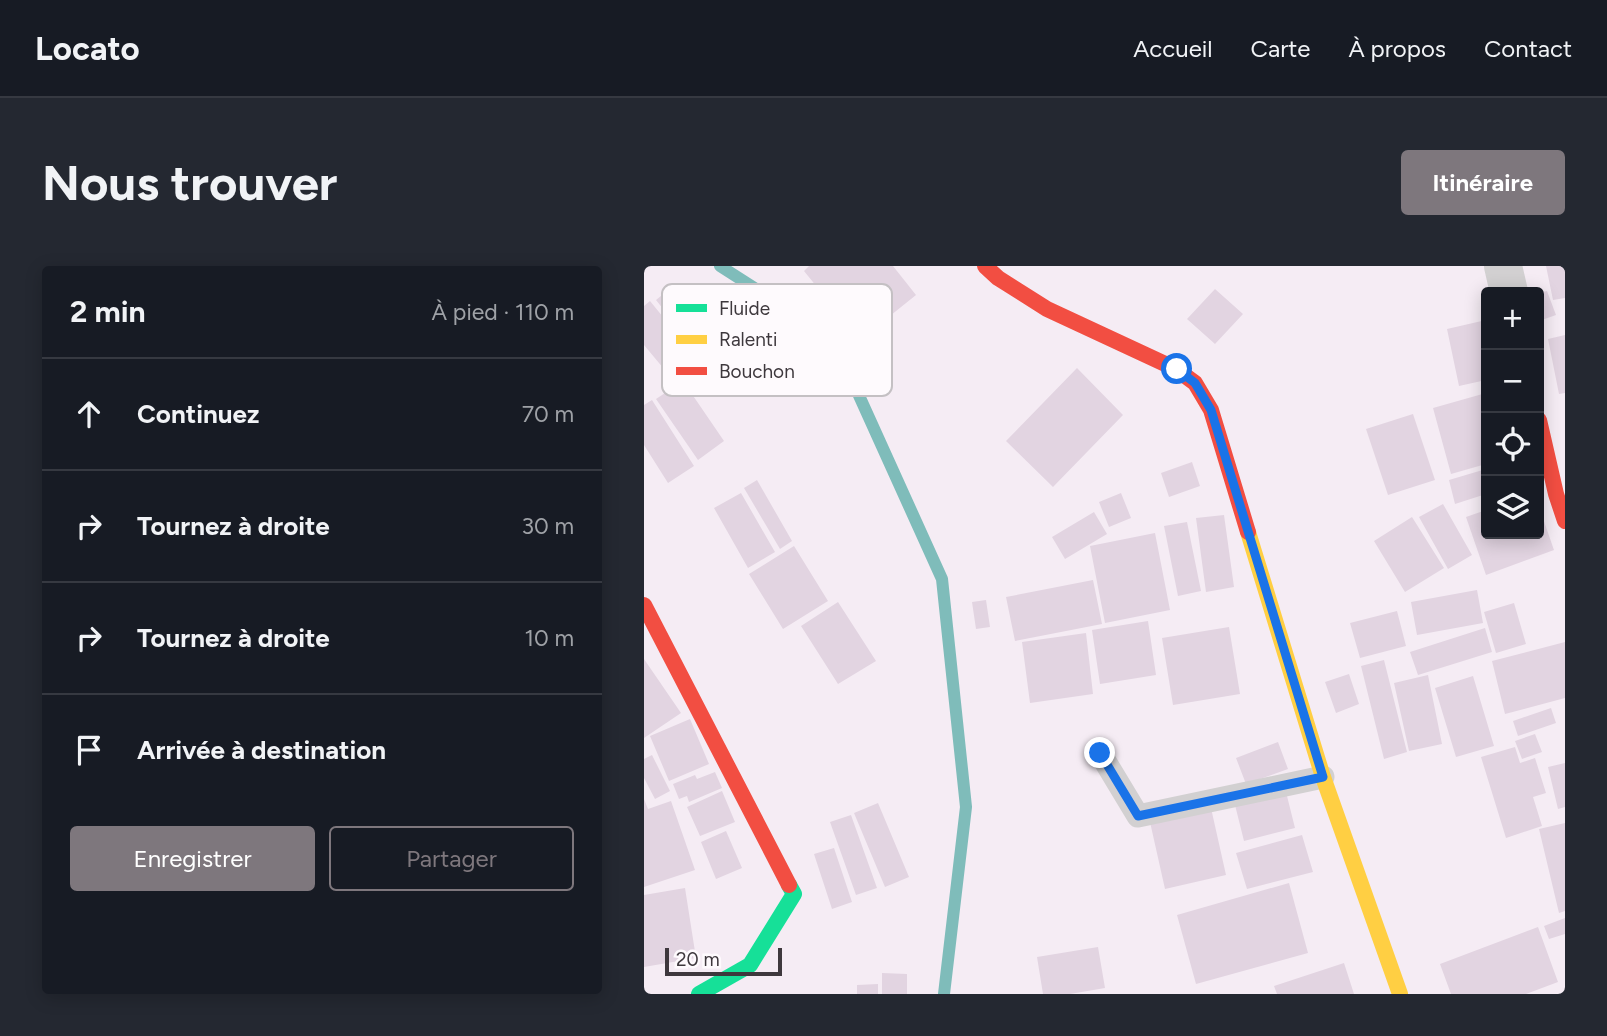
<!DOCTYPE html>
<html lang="fr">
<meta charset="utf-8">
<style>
body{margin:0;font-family:Figtree,sans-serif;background:#242831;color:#f1f3f6}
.controls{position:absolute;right:21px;top:21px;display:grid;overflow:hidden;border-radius:7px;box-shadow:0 4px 18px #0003}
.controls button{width:63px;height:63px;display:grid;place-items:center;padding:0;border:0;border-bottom:2px solid #363941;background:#171b24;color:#f1f3f6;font:35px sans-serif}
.scale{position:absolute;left:21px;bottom:18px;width:117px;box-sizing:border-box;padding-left:7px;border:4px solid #3e383d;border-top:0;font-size:19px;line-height:24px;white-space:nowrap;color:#3e383d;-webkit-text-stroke:5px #fefafd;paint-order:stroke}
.stop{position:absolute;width:21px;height:21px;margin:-16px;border:5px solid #1a73e8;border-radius:50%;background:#fff}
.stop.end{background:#1a73e8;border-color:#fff;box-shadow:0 2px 7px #0008}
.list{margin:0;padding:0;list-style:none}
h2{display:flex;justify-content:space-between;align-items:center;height:91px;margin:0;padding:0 28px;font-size:30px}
h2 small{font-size:23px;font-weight:400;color:#9ea1a6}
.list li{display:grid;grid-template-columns:46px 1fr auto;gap:21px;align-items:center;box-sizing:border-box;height:112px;padding:0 28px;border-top:2px solid #363941}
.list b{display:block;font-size:26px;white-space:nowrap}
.list em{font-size:23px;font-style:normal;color:#9ea1a6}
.actions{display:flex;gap:14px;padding:21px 28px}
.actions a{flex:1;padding:16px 0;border:2px solid #7e777d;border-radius:7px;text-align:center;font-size:24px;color:#7e777d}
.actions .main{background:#7e777d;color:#fff}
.icon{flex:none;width:38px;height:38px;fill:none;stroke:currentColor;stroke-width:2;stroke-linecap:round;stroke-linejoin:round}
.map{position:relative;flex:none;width:921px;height:728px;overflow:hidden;border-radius:7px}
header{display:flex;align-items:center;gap:42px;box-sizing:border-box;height:98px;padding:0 35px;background:#171b24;border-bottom:2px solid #363941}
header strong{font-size:33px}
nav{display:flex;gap:38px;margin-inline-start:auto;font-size:24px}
.intro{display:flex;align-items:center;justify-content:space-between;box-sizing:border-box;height:168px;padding:0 42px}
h1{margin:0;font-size:49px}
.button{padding:18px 32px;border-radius:7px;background:#7e777d;color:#fff;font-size:24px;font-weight:700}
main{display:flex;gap:42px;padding:0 42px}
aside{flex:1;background:#171b24;border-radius:7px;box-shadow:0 4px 18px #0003}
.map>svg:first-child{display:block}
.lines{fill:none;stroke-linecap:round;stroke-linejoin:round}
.stream{stroke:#7fbcba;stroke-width:12}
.building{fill:#e2d4e1}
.lane{stroke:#d2d0d1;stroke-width:23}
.street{stroke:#d2d0d1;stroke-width:38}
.fast{stroke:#16e098;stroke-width:16}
.slow{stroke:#ffcf43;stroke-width:16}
.jam{stroke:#f24e42;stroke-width:16}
.route{stroke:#1a73e8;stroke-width:9}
.key{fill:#fefafd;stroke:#c4c0c3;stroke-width:2}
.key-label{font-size:19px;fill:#3e383d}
</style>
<header>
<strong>Locato</strong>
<nav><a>Accueil</a><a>Carte</a><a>À propos</a><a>Contact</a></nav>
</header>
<div class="intro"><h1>Nous trouver</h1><a class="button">Itinéraire</a></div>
<main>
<aside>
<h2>2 min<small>À pied · 110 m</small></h2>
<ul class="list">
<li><svg class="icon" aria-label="ahead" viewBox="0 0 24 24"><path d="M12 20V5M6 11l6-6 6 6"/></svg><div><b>Continuez</b></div><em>70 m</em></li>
<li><svg class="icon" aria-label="right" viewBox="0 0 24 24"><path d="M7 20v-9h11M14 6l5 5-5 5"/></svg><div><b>Tournez à droite</b></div><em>30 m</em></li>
<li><svg class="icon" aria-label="right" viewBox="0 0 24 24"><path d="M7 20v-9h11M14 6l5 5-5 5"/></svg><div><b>Tournez à droite</b></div><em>10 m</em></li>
<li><svg class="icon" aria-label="arrive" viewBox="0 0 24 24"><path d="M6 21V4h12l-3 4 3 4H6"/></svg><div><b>Arrivée à destination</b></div></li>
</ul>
<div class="actions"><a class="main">Enregistrer</a><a>Partager</a></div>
</aside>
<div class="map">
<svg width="921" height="728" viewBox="0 0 921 728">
<rect width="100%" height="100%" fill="#f5ecf4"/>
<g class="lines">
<path class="stream" d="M 76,0 L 189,72 L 298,313 L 322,541 L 300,728"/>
</g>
<path class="building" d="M 165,0 L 249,0 L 272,29 L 216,74 L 160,5 Z
M 902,0 L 921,0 L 921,32 L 909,34 Z
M 28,21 L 69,74 L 54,87 L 12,34 Z
M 571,23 L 599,48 L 571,78 L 543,53 Z
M 903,25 L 912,49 L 895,55 L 895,27 Z
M 6,35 L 50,89 L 25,109 L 0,79 L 0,40 Z
M 842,54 L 842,114 L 815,120 L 803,63 Z
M 921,69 L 921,127 L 915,128 L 904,73 Z
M 433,102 L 479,149 L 409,221 L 362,175 Z
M 39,115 L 80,175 L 54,194 L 12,133 Z
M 842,127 L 842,198 L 807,208 L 789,142 Z
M 8,134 L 50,200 L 24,217 L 0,179 L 0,139 Z
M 769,148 L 791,214 L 744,229 L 722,163 Z
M 548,196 L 556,220 L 525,231 L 517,207 Z
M 842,203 L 842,228 L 811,238 L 805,214 Z
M 113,214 L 148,275 L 136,283 L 100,222 Z
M 97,227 L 131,286 L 104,302 L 70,242 Z
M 477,227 L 487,252 L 465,261 L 455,236 Z
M 799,238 L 828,289 L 804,303 L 775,251 Z
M 895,241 L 910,284 L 842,309 L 822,251 L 842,244 L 842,268 L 895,268 Z
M 450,246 L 463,268 L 421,293 L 408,271 Z
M 580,249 L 590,321 L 562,326 L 552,252 Z
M 768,251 L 800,302 L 761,326 L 730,275 Z
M 543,256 L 557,325 L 534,330 L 520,260 Z
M 511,267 L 526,344 L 461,357 L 446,280 Z
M 150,280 L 184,335 L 139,363 L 105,308 Z
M 449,314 L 458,358 L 371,375 L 362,331 Z
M 833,324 L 839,357 L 773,369 L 767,336 Z
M 342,334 L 346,361 L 332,363 L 328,336 Z
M 194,336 L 232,395 L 194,418 L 157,360 Z
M 870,337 L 882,378 L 852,387 L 840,346 Z
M 753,345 L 762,380 L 716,392 L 706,357 Z
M 504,355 L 512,409 L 456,418 L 448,364 Z
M 585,361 L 596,428 L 529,439 L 518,372 Z
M 841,362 L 848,386 L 774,409 L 766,386 Z
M 442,367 L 449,428 L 386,437 L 378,376 Z
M 921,376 L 921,432 L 861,448 L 848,395 Z
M 0,393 L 37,447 L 0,472 Z
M 740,394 L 763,486 L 740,493 L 717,400 Z
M 705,408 L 715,438 L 692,447 L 681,416 Z
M 784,409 L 798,478 L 765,485 L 750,417 Z
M 829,410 L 850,480 L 812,491 L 791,422 Z
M 907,442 L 912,457 L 874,470 L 869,455 Z
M 46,453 L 65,498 L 25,515 L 6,470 Z
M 891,468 L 898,486 L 878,493 L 871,475 Z
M 634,476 L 644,503 L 602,518 L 592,492 Z
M 871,481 L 876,497 L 891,492 L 902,527 L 889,531 L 898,560 L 862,572 L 837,491 Z
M 8,489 L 26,525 L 11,533 L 0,512 L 0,493 Z
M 921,497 L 921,541 L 914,543 L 904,501 Z
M 71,506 L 78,522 L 45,536 L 43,530 L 35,533 L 29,518 L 51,509 L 53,513 Z
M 78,525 L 91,556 L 56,570 L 43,541 Z
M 642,526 L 651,562 L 600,575 L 591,539 Z
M 0,533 L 4,543 L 27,535 L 51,604 L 0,621 Z
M 234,537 L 265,611 L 241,621 L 210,547 Z
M 567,542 L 582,609 L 521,623 L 506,556 Z
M 207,549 L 233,622 L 212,629 L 186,556 Z
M 921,557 L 921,645 L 915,647 L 895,563 Z
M 82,565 L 98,602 L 72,613 L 57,576 Z
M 658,569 L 669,606 L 603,623 L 592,587 Z
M 190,582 L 208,636 L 188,643 L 170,588 Z
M 645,617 L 664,687 L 552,718 L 533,649 Z
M 41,622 L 52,692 L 0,701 L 0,629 Z
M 921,652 L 921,668 L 905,673 L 900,660 Z
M 894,661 L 914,716 L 882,728 L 807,728 L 796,698 Z
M 454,681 L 461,722 L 426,728 L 399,728 L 393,691 Z
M 700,697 L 710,728 L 633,728 L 630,720 Z
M 238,707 L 263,708 L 263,728 L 238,728 Z
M 234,718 L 234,728 L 213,728 L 213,719 Z"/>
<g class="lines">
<path class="lane" d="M 456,487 L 494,550 L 679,511"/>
<path class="street" d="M 859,0 L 865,26"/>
<path class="fast" d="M 55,728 L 106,699 L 150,628 L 145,619"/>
<path class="slow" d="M 604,266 L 679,511 L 756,728"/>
<path class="jam" d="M 341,0 L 354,12 L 403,43 L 532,103 L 551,117 L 567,144 L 604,266
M 895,154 L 912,228 L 921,255
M 0,339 L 145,619"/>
</g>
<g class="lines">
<path class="route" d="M 456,487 L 494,550 L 679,511 L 567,144 L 551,117 L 533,103"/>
</g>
<rect x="18" y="18" width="230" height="112" rx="10" class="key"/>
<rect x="32" y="38" width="31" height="8" fill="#16e098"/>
<rect x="32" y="69" width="31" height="9" fill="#ffcf43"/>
<rect x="32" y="101" width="31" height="8" fill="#f24e42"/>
<g class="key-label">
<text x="75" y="49">Fluide</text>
<text x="75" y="80">Ralenti</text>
<text x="75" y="112">Bouchon</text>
</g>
</svg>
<div class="controls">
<button>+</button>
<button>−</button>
<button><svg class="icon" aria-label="locate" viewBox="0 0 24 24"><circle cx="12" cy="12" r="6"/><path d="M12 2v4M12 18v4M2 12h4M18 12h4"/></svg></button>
<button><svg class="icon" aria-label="layers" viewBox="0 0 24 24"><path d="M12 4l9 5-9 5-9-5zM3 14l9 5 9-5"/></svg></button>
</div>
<div class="scale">20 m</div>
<div class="stop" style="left:533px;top:103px"></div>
<div class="stop end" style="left:456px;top:487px"></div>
</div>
</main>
